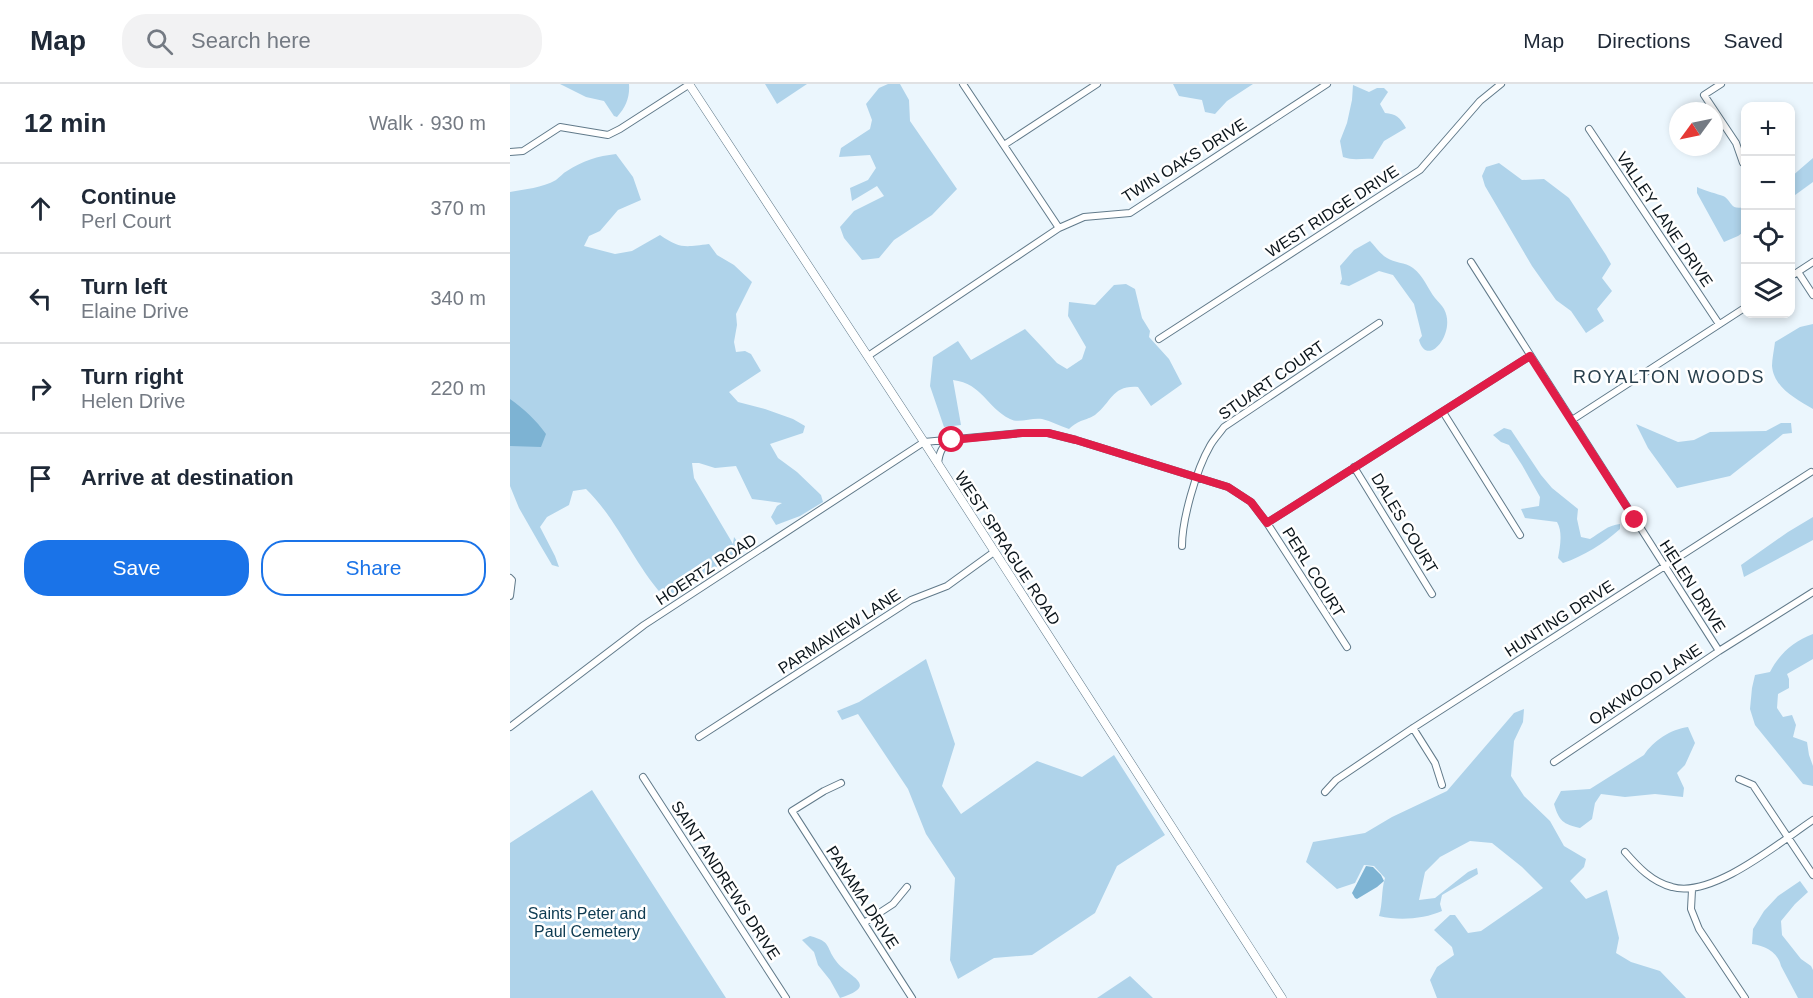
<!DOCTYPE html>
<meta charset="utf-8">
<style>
body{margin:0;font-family:Helvetica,sans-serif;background:#f2f2f3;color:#1f2937}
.controls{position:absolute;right:18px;top:18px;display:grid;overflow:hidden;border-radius:12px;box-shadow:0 3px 9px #0003}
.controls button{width:54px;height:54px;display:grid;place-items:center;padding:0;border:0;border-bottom:2px solid #e0e1e3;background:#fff;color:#1f2937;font:30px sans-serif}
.compass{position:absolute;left:1159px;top:18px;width:54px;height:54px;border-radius:50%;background:#fff;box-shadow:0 3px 9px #0003;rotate:237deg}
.stop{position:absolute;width:18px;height:18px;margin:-14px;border:4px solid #e11d48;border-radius:50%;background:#fff}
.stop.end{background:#e11d48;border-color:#fff;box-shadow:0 2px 6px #0008}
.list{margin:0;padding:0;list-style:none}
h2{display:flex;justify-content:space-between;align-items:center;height:78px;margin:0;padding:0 24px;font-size:26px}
h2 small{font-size:20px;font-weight:400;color:#747a83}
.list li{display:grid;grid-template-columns:39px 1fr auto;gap:18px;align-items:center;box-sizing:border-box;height:90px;padding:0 24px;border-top:2px solid #e0e1e3}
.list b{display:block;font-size:22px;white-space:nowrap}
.list p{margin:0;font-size:20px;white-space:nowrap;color:#747a83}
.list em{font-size:20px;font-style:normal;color:#747a83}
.actions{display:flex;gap:12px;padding:18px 24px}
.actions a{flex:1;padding:14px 0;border:2px solid #1a73e8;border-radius:24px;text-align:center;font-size:21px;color:#1a73e8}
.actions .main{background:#1a73e8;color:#fff}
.icon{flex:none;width:33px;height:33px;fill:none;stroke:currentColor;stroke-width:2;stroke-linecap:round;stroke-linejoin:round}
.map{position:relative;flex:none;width:1303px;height:914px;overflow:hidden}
header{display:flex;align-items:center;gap:36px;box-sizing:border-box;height:84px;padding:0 30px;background:#fff;border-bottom:2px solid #e0e1e3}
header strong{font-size:28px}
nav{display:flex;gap:33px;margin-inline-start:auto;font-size:21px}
.search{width:420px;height:54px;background:#f2f2f3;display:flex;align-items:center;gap:15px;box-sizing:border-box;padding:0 21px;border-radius:24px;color:#747a83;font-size:22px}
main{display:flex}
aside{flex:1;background:#fff}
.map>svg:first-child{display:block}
.green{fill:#afd3ea}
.water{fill:#7db3d3}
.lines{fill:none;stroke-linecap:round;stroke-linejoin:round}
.minor-casing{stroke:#617a8a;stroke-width:8}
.tertiary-casing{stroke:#617a8a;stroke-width:9}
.minor{stroke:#fff;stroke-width:6}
.tertiary{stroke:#fff;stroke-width:8}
.route{stroke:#e11d48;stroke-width:8}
.labels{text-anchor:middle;stroke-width:5;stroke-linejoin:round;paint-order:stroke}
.street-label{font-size:16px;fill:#0b151b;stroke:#fff}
.park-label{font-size:16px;fill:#0d3a51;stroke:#fff}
.neighbourhood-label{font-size:18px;letter-spacing:1.5px;fill:#283f4c;stroke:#fff}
</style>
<header>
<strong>Map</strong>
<div class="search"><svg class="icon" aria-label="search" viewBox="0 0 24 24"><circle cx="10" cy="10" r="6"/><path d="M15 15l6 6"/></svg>Search here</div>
<nav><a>Map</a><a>Directions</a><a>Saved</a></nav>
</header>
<main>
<aside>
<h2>12 min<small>Walk · 930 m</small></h2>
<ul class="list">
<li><svg class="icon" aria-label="ahead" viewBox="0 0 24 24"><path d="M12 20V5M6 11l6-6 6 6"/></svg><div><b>Continue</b><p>Perl Court</p></div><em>370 m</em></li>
<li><svg class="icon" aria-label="left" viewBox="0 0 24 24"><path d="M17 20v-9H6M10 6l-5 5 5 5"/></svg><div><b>Turn left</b><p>Elaine Drive</p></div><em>340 m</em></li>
<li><svg class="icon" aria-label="right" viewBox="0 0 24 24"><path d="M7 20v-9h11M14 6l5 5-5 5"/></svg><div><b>Turn right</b><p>Helen Drive</p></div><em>220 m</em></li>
<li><svg class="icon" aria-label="arrive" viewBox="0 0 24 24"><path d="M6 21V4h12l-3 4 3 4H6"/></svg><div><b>Arrive at destination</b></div></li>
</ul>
<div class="actions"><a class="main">Save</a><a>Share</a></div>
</aside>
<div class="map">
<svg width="1303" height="914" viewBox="0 0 1303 914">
<rect width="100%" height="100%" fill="#ebf6fd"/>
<path class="green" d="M 50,0 L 119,0 C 120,13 116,23 107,33 L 104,32 L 94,17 L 76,13 Z
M 255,0 L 297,0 L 267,20 Z
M 378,0 L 390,0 L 399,16 L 400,37 L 447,105 L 422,131 L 384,156 L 369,174 L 352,176 L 334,154 L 330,143 L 344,127 L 374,112 L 367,102 L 342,117 L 340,104 L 358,96 L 366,84 L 360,71 L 329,73 L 331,64 L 360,45 L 362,36 L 356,20 L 369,4 Z
M 663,0 L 743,0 L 717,17 L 705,30 L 695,28 L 692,16 L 669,12 Z
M 843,1 L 859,8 L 867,4 L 874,4 L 878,8 L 870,20 L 875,29 C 886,30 890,33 896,44 L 874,57 L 863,75 C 852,74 844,77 833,73 L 830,57 L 837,39 L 842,16 Z
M 106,70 L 123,93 L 131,116 L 108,126 L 90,147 L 79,152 L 74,162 L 105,170 L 122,167 L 150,151 C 170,165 175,163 199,160 L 207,171 L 224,181 L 242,198 L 226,230 L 227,241 L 224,258 L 226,268 L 235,267 L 241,270 L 251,287 L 219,308 L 228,318 L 255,325 L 283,335 L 295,342 L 293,349 L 260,360 L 268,374 L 287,388 L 311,411 L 313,418 L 290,432 L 266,441 L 261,433 L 267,422 L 272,419 L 242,415 L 226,382 L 205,384 L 189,379 L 182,379 L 184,394 L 223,460 L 224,453 L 233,465 L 157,516 C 125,483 109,437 76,405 L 63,407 L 59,421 L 37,433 L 30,443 L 45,472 L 49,483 L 42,481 L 29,459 L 9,424 L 0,402 L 0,108 C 15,105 32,104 46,96 C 50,93 53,89 57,87 C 72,77 88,72 106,70 Z
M 1303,74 L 1303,98 L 1281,114 L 1281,93 Z
M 989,79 L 1012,96 L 1034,95 L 1059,114 L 1096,171 L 1101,180 L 1092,194 L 1102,207 L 1087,225 L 1094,237 L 1076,249 L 1061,227 L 1046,216 L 1022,182 L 975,102 L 972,92 L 976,83 Z
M 1187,103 C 1192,106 1212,111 1215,113 C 1223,120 1221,126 1235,123 L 1235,147 L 1228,152 L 1214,158 L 1187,109 Z
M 860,157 C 865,162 870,170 877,174 C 884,179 895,178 903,184 C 913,191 918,205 925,214 C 928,218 932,221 934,225 C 947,249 917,285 909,256 L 912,252 L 904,220 L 883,191 L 869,187 L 839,202 L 830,200 L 832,195 L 830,182 L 844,166 Z
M 616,200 L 625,205 L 632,234 L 640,247 L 639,253 L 659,275 L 672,300 L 641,322 L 628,303 C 602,301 602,318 585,331 C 575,337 570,335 559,345 C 550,342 541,337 532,335 C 522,333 509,340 500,335 C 476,323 473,300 443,296 L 451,341 L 434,343 L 420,302 L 423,273 L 448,257 L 461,276 L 515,245 L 547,279 L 557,285 L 572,275 L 576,263 L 558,232 L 559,218 L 585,221 L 604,201 Z
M 1303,240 L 1303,325 C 1286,315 1264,304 1262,282 C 1262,275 1264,266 1265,258 L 1290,243 Z
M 1271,339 L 1281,339 L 1282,349 L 1273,350 L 1220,392 L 1167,404 L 1138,364 L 1126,340 L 1168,358 L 1184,356 L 1200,348 L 1256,347 Z
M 994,344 L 1001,346 L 1031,391 L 1042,404 L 1068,425 L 1067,435 L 1071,453 L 1080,455 C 1090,449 1098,441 1110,440 L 1110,445 C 1093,460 1074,472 1053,479 L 1048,474 C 1050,463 1053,448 1047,438 L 1015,434 L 1011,425 L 1029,422 L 1030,413 L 1012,381 L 999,361 L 991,358 L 983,351 Z
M 1303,433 L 1303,456 L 1234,493 L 1231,481 L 1278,448 Z
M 1303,550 L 1303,575 L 1277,590 L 1279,595 L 1279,604 L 1268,610 L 1267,624 L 1273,633 L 1282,631 L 1286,641 L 1283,653 L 1297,658 L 1299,671 L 1303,682 L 1303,702 L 1293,700 L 1245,641 L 1240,625 L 1242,604 L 1245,591 L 1260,588 C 1270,569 1283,558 1303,550 Z
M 416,575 L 445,660 L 432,702 L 451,730 L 527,677 L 572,693 L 604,671 L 655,751 L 607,782 L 585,829 L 522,871 L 484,874 L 448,895 L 440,876 L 445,794 L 416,750 L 398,705 L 348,630 L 332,636 L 327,627 L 349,618 Z
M 1014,625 L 1013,638 L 1004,657 L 1001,692 L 1014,712 L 1040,737 L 1054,762 L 1076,775 L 1074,783 L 1060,797 L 1076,815 L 1097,806 L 1109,854 L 1106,869 L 1121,878 L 1150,887 L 1176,914 L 927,914 L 920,896 L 927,883 L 944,871 L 942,863 L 924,846 L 940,831 L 945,831 L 958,849 L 971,847 L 1033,804 L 1012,783 L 982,759 L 960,757 L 930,773 L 915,788 L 909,816 L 925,814 L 958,788 L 967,784 L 968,790 L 932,811 L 930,820 L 932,827 C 914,835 889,837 869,832 C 873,819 871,807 875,794 L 864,782 L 854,781 L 845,799 L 827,805 L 796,778 L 803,758 L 855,749 L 882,733 L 937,707 L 1004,629 Z
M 1178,643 L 1185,659 L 1175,681 L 1167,689 L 1174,704 L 1173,713 L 1145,710 L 1115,713 L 1091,710 L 1085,719 L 1082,735 L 1070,744 C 1053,740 1049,737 1044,720 L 1051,707 L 1080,705 L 1134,671 C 1143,657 1161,645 1178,643 Z
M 82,706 L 216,914 L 0,914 L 0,759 Z
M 1290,797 L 1298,808 L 1285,820 L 1271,837 L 1272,851 L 1291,875 L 1301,882 L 1303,886 L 1303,914 L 1288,914 L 1271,882 C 1268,868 1255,862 1242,860 L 1243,845 L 1254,827 L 1268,812 Z
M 300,852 C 322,858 315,862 326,877 C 336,892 372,901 330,914 L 320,896 L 308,881 L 304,868 L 292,856 Z
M 620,892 L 643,914 L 587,914 Z"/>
<path class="water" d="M 0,315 C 14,325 26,336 36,350 L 31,363 L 0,362 Z
M 856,782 L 863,783 L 871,791 L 874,797 L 867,803 L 847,815 L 845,814 L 842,809 Z"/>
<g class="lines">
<g class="minor-casing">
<path id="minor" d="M 453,0 L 549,144
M 1211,0 L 1194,11 L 1226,59 L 1233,79
M 1079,45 L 1209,240
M 494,61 L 587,0
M 0,68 L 13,67 L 50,43 L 98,51 L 110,45 L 180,0
M 961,178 L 1209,567
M 1288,188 L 1303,211
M 1280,193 L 1303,178
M 649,255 L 910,86 L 970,17 L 991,0
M 358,272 L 549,144 L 574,133 L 620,129 L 817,0
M 933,328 L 1010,451
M 1062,336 L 1236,223
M 428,380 C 429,369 432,362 441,356
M 844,383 L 922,510
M 757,439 L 1020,272
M 672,462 C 672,436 686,386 700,362 C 703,356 709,350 714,343 L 869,239
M 0,494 L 2,496 L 0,512
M 0,643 L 134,541 L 414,358 L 512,349 L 538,349 L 566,356 L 718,403 L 741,418 L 757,439 L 837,563
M 903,644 L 925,679 L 932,701
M 189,653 L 401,516 L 437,502 L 484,468
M 1044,678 L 1209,567 L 1303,508
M 133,693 L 276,914
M 1229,695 L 1243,701 L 1303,791
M 331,699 L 314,707 L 282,727 L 402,914
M 815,708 L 826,696 L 903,644 L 1301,388
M 1115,768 C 1128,783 1142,798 1162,803 C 1202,815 1270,758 1303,736
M 1182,806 L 1181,825 L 1189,845 L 1235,914
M 354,839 L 383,820 L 397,803"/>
</g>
<g class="tertiary-casing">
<path id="tertiary" d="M 179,0 L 414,358 L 772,914"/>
</g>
<use href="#minor" class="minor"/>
<use href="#tertiary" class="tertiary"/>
</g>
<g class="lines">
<path class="route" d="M 442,356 L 512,349 L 538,349 L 566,356 L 718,403 L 741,418 L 757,439 L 1020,272 L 1125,436"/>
</g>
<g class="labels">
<g class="street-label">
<text transform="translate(674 76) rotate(-32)" y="6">TWIN OAKS DRIVE</text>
<text transform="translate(822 127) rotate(-33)" y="6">WEST RIDGE DRIVE</text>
<text transform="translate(1155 135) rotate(56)" y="6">VALLEY LANE DRIVE</text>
<text transform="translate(761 296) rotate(-35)" y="6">STUART COURT</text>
<text transform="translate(895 439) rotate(59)" y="6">DALES COURT</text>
<text transform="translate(498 464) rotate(57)" y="6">WEST SPRAGUE ROAD</text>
<text transform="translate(196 485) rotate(-33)" y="6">HOERTZ ROAD</text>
<text transform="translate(804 488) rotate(58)" y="6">PERL COURT</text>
<text transform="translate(1183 502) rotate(57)" y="6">HELEN DRIVE</text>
<text transform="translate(1049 534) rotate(-33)" y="6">HUNTING DRIVE</text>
<text transform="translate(329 547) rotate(-33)" y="6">PARMAVIEW LANE</text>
<text transform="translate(1135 600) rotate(-34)" y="6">OAKWOOD LANE</text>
<text transform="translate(216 796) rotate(57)" y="6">SAINT ANDREWS DRIVE</text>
<text transform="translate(353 813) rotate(57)" y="6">PANAMA DRIVE</text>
</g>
<g class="park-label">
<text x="77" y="835">Saints Peter and<tspan x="77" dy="18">Paul Cemetery</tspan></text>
</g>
<g class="neighbourhood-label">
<text x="1159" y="299">ROYALTON WOODS</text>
</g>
</g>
</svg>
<div class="controls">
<button>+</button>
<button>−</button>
<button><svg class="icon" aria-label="locate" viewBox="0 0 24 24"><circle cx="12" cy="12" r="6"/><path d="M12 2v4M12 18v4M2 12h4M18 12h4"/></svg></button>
<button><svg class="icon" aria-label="layers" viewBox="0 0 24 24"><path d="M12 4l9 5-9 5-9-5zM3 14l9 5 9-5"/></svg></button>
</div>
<svg class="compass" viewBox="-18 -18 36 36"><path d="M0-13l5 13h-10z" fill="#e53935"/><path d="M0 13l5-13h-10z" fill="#747a83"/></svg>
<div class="stop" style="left:442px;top:356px"></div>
<div class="stop end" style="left:1125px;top:436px"></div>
</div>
</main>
